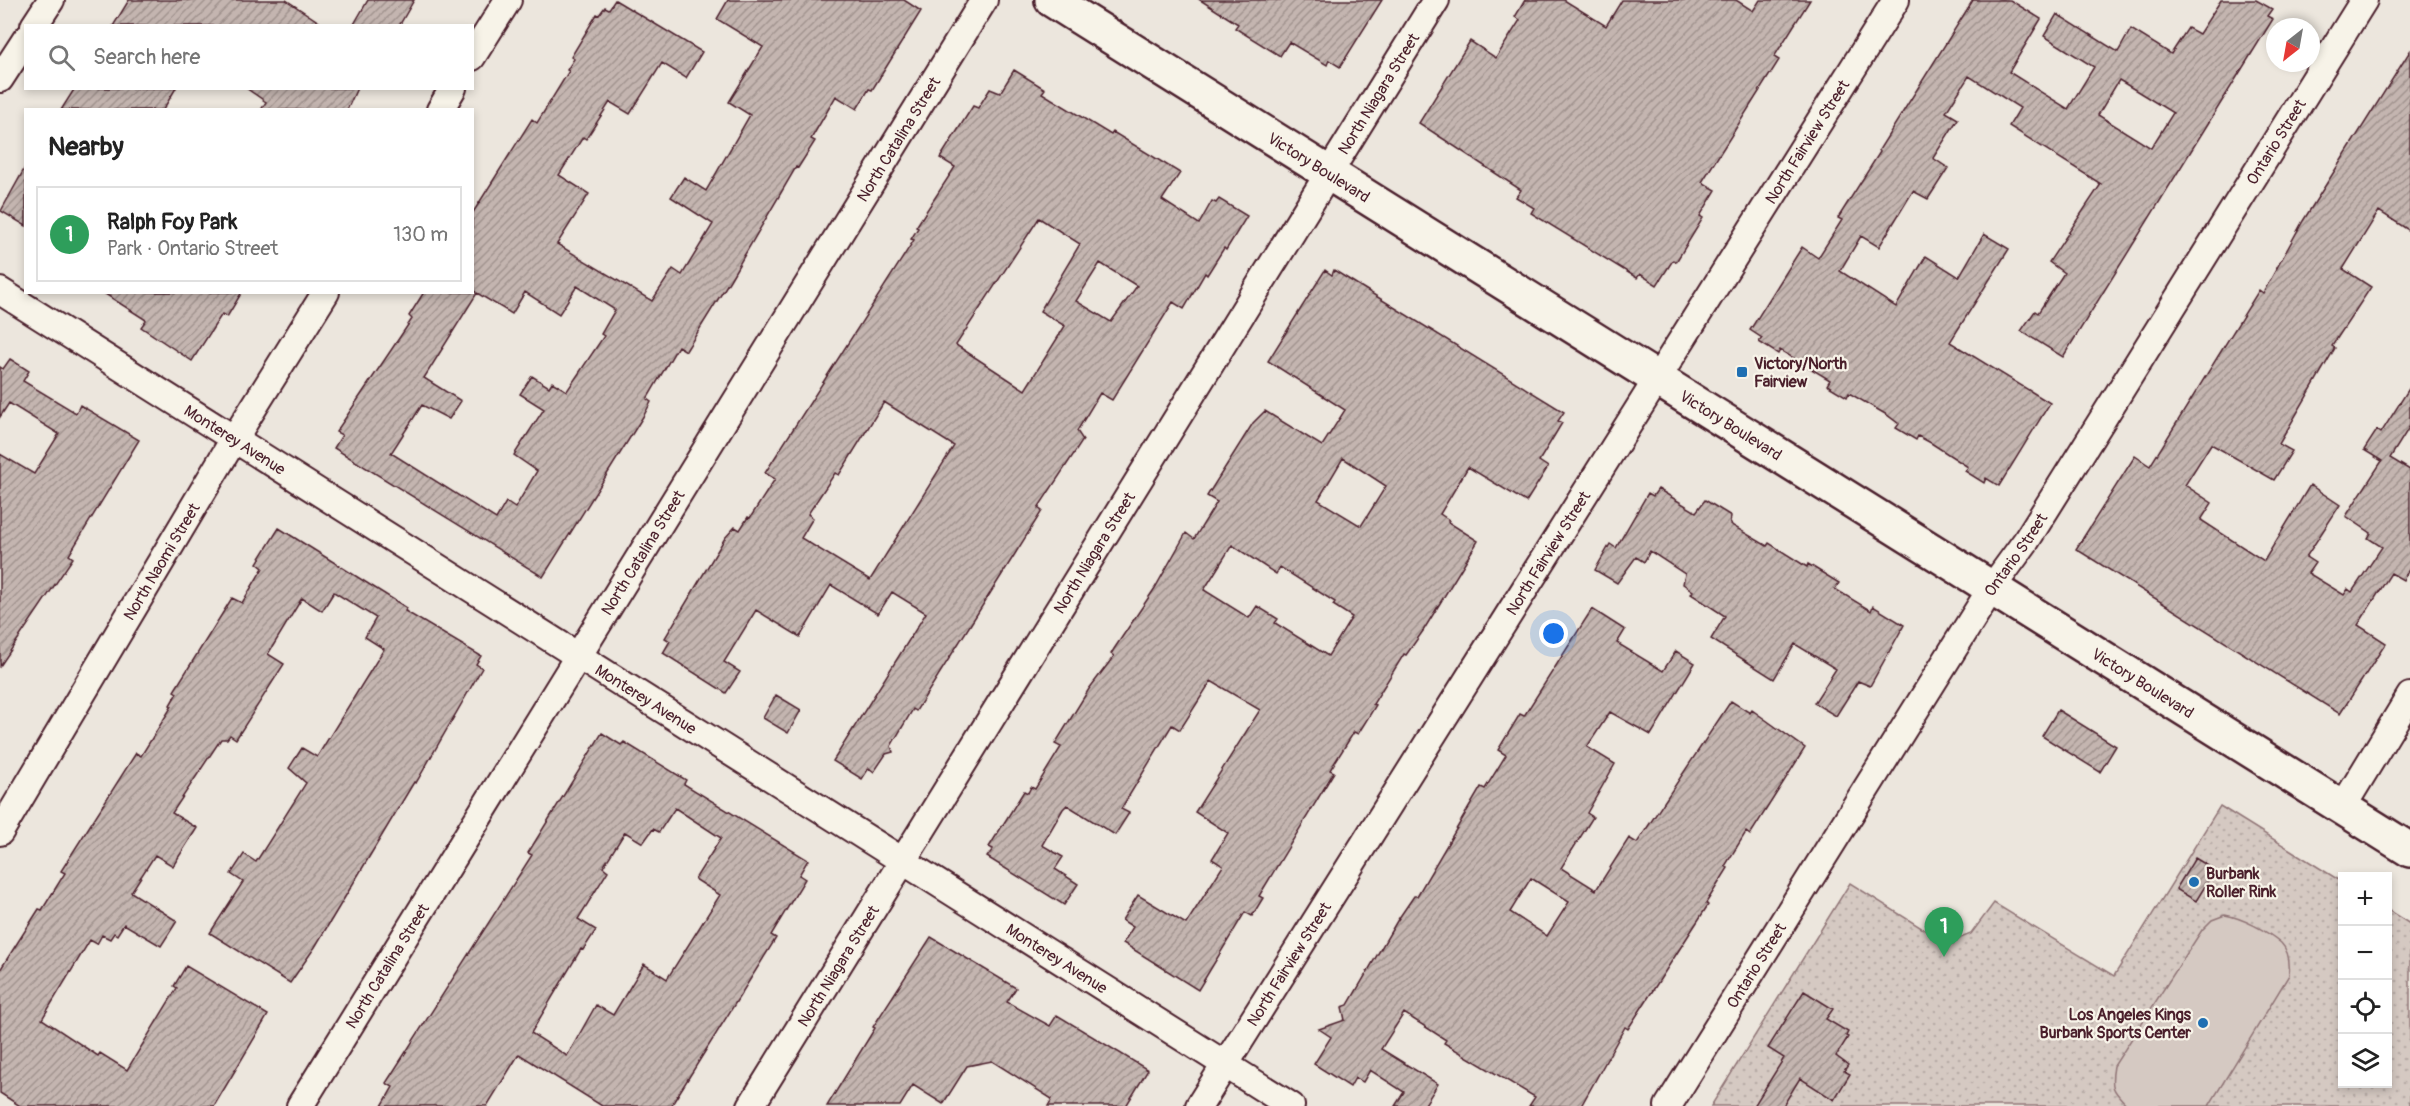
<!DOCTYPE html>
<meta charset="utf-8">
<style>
body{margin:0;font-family:Pangolin,sans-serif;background:#f6f6f6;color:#222}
.controls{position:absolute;right:18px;bottom:18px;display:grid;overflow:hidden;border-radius:0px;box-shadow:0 3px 9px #0003}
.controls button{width:54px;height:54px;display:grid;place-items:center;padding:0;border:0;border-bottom:2px solid #e0e0e0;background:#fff;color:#222;font:30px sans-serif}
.compass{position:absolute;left:2266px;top:18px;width:54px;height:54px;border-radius:50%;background:#fff;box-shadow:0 3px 9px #0003;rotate:211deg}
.you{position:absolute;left:1554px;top:634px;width:21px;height:21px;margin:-15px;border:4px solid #fff;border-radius:50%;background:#1a73e8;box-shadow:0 0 0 9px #1a73e833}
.badge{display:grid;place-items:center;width:39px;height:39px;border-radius:50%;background:#7c3aed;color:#fff;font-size:20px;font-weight:700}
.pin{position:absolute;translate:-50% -50px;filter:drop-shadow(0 2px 3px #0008)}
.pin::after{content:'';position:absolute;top:32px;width:21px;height:18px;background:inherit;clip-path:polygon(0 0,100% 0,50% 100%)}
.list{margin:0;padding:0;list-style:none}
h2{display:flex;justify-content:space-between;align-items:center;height:78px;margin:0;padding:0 24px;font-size:26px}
h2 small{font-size:20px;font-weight:400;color:#767676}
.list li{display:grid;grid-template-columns:39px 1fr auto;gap:18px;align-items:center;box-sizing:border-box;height:96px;margin:0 12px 12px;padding:0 12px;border:2px solid #e0e0e0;border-radius:0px}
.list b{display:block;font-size:22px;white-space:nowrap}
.list p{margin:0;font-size:20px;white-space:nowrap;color:#767676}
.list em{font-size:20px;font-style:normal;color:#767676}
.icon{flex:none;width:33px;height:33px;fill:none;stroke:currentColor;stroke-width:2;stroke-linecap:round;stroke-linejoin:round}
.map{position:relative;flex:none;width:2410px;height:1106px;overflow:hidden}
.search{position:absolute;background:#fff;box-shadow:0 3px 9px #0003;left:24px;top:24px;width:450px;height:66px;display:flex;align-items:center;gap:15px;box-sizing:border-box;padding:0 21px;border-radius:0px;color:#767676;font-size:22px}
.panel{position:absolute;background:#fff;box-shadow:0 3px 9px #0003;left:24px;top:108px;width:450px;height:186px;border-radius:0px}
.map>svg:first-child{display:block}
.park{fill:url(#park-dots);stroke:#907476;stroke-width:1.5}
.pitch{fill:#d5c9c2;stroke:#907476;stroke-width:1.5}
.building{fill:url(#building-hatch);stroke:#4a1f2b;stroke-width:1.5;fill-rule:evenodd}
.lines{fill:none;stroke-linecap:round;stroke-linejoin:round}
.street-casing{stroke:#4a1f2b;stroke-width:30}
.secondary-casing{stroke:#4a1f2b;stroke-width:38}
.street{stroke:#f7f3e8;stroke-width:26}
.secondary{stroke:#f7f3e8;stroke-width:33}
.poi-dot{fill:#1f6fb2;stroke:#f7f3e8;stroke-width:2}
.labels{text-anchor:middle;stroke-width:4.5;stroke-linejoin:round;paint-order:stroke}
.street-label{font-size:16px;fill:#4a1f2b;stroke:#f7f3e8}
.poi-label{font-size:16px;font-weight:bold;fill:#4a1f2b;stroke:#f7f3e8;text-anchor:start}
</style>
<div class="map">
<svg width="2410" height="1106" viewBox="0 0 2410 1106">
<defs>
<pattern id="park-dots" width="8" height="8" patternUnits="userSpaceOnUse" patternTransform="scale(1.5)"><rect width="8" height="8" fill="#d5c9c2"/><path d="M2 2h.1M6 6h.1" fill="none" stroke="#b8aca7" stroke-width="1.8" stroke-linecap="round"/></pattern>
<pattern id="building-hatch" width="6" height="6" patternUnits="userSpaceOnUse" patternTransform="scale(1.5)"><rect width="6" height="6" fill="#c4b5b0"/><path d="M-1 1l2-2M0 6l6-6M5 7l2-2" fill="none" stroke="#a1938f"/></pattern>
</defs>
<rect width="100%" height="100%" fill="#ece6dd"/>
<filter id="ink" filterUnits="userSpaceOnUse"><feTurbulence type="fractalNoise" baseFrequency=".0167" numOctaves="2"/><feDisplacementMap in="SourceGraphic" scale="12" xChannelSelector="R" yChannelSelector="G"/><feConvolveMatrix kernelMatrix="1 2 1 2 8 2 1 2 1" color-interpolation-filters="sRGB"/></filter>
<g filter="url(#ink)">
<path class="park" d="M 2220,806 L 2342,882 L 2342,1084 L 2388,1084 L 2388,910 L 2410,924 L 2410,1106 L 1711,1106 L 1850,883 L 1939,939 L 1958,939 L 1971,934 L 1994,903 L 2114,976 Z"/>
<path class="pitch" d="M 2225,915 C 2243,918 2267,931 2281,943 C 2289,951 2290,964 2289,975 L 2209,1106 L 2128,1106 C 2113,1090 2110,1089 2114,1066 L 2202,930 L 2212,920 Z"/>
<path class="building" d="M 129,0 L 286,0 L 325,26 L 113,26 Z
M 368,0 L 414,0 L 399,26 L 353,26 Z
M 615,0 L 702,52 L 686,78 L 662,63 L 630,114 L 610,102 L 586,139 L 583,137 L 559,175 L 589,194 L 557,244 L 652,301 L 673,269 L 682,275 L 713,224 L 671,197 L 684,177 L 706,191 L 750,115 L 729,102 L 763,47 L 717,19 L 728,0 L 904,0 L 921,11 L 872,90 L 869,89 L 857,109 L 836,96 L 811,139 L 815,141 L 798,168 L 796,167 L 730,280 L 686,351 L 678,346 L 647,399 L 651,402 L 644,415 L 543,577 L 334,448 L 342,435 L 336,432 L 412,319 L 409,316 L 424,292 L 476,292 L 472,290 L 472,214 L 532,119 L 537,123 L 569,71 L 567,70 L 574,59 L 571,57 L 597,14 L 599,15 L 605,7 L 609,9 ZM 577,286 L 615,310 L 601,334 L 604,336 L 567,391 L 552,382 L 549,387 L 532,376 L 520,394 L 544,409 L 514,455 L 537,471 L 515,508 L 506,502 L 496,519 L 391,453 L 422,405 L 449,419 L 461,401 L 424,378 L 477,293 L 512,314 L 525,292 L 559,314 Z
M 1200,0 L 1382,0 L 1340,67 L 1329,60 L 1327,65 L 1289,42 L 1280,56 L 1235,28 L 1238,24 Z
M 1525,0 L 1564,0 L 1606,26 L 1622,0 L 1736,0 L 1753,11 L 1760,0 L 1810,0 L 1774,57 L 1779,60 L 1702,182 L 1716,190 L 1700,216 L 1703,218 L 1676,262 L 1673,260 L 1657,285 L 1640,274 L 1637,278 L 1531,213 L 1534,208 L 1516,197 L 1521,190 L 1419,123 L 1470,41 L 1496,58 L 1520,20 L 1515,17 Z
M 1973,0 L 2010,0 L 2041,19 L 2009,72 L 2068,109 L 2094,67 L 2044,36 L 2057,14 L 2118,52 L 2131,29 L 2171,54 L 2188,28 L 2199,34 L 2221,0 L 2256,0 L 2272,9 L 2267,16 L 2273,19 L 2063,357 L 2021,331 L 2035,311 L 2038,313 L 2064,273 L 2049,262 L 2101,184 L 2009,126 L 2020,108 L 1969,76 L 1946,112 L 1958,119 L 1933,158 L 1948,168 L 1928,199 L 1913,191 L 1879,247 L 1861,236 L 1840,271 L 1896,307 L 1926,256 L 1959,277 L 1984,234 L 2009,249 L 1950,342 L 2050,403 L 1999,486 L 1986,478 L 1984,483 L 1965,471 L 1968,467 L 1931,443 L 1918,436 L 1916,440 L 1896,428 L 1899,424 L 1887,415 L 1849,393 L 1847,397 L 1827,385 L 1830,380 L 1780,350 L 1778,354 L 1759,342 L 1762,338 L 1750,330 L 1802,247 L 1818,258 L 1842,220 L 1838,218 L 1880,152 L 1879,150 ZM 2119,80 L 2173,113 L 2151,148 L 2098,115 Z
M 2410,51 L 2410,231 L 2379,211 L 2343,269 L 2371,287 L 2332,346 L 2335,348 L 2279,444 L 2292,451 L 2274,480 L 2211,444 L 2185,485 L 2212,503 L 2201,520 L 2264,561 L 2310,485 L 2340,505 L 2306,557 L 2315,563 L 2308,573 L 2344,595 L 2348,589 L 2352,592 L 2382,547 L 2368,538 L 2371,533 L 2346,516 L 2382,461 L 2364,450 L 2377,430 L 2381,433 L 2410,387 L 2410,426 L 2390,458 L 2410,470 L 2410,568 L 2403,580 L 2391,573 L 2358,625 L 2386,643 L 2340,714 L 2076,549 L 2135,456 L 2150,466 L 2259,290 L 2263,293 L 2303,221 Z
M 1014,70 L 1045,89 L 1042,93 L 1111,135 L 1113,132 L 1180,173 L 1162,200 L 1199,224 L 1212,201 L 1216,203 L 1219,199 L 1247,216 L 1226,250 L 1224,248 L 1207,275 L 1205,273 L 1184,309 L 1173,302 L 1112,400 L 1100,393 L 1077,431 L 1083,440 L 1038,508 L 1042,511 L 916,711 L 913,709 L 891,746 L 893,752 L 886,754 L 874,772 L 869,768 L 862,779 L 833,761 L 926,613 L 892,592 L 878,614 L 831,585 L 800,637 L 756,610 L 724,662 L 740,672 L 726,693 L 663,653 L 670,641 L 665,638 L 725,538 L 735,527 L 740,530 L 748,517 L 750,518 L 775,479 L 765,473 L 914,240 L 911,239 L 918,228 L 916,227 L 955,167 L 940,158 L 973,106 L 978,108 L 990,89 L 1000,93 ZM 1039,218 L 1080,244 L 1040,311 L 1065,326 L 1025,390 L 956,345 ZM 1100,263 L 1137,286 L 1111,322 L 1076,301 ZM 884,402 L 954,446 L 870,580 L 801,538 L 813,518 L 808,514 L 835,473 L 839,475 Z
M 75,88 L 176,88 L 163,110 L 61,110 Z
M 246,88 L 357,88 L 347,110 L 261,110 L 266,102 Z
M 26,166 L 26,226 L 1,211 Z
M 1325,270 L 1332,275 L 1334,270 L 1345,277 L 1564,412 L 1558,421 L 1562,423 L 1539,461 L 1548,467 L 1526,502 L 1468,467 L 1440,514 L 1449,520 L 1448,522 L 1478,541 L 1423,631 L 1406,655 L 1404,654 L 1373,704 L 1376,705 L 1358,734 L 1354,732 L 1330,770 L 1334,772 L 1259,896 L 1263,898 L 1252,916 L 1245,912 L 1198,990 L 1123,943 L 1133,927 L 1122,920 L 1138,895 L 1186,924 L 1223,866 L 1212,859 L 1228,833 L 1195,812 L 1260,710 L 1211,681 L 1180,730 L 1172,725 L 1121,809 L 1129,813 L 1115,835 L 1067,805 L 1063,809 L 1042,845 L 1063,857 L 1055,869 L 1078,884 L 1064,905 L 987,857 L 993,849 L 989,847 L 1024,791 L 1028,793 L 1031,787 L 1035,789 L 1061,747 L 1055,744 L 1089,689 L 1114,656 L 1111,654 L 1114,649 L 1155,588 L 1186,533 L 1194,539 L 1217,502 L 1207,496 L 1253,423 L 1265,411 L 1322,446 L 1345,410 L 1268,361 ZM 1343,458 L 1386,486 L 1361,526 L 1318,500 ZM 1232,545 L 1276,574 L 1280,567 L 1335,602 L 1333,605 L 1352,617 L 1328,656 L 1275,623 L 1278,619 L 1257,606 L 1249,618 L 1204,590 Z
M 102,292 L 242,292 L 227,317 L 222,314 L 192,361 L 141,327 L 146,320 Z
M 10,359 L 29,371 L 23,381 L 76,413 L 80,405 L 139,440 L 69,555 L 73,558 L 0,666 L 0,454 L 34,474 L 59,434 L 9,403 L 0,417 L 0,367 L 3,369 Z
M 1658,489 L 1696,512 L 1705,500 L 1731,516 L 1730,523 L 1733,526 L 1767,546 L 1769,543 L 1807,567 L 1808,564 L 1839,583 L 1835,589 L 1871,611 L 1873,606 L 1904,625 L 1870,686 L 1858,681 L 1836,716 L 1814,703 L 1836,669 L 1795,644 L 1774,679 L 1711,639 L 1725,616 L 1691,594 L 1693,591 L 1683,584 L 1685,574 L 1650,551 L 1644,562 L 1636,557 L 1617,583 L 1595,570 L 1610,544 L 1616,548 L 1648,493 L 1653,496 Z
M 279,528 L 407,608 L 405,611 L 481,656 L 476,664 L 482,668 L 416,783 L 414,782 L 315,947 L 290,983 L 210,933 L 243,882 L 231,874 L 244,854 L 256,862 L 306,783 L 289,768 L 302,748 L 317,757 L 384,649 L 365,637 L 376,618 L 334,592 L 322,611 L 302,598 L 268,654 L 284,664 L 236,739 L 230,735 L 227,739 L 221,739 L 172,813 L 197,828 L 173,866 L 155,855 L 131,892 L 177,921 L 161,946 L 124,924 L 117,935 L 114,933 L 110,939 L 102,935 L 97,944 L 90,940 L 42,1019 L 98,1056 L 100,1053 L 127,1070 L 177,988 L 174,986 L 186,966 L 268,1015 L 214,1106 L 20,1106 L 0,1093 L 0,970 L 39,909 L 42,910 L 65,873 L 61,871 L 136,753 L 141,756 L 172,706 L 170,705 L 177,693 L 174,691 L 232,598 L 242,603 L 263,568 L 257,563 Z
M 1592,609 L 1625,630 L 1617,643 L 1663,671 L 1676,651 L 1695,663 L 1651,735 L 1610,712 L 1587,747 L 1615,764 L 1587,813 L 1593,817 L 1561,868 L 1596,890 L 1629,838 L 1637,843 L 1731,701 L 1750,713 L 1752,710 L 1805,748 L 1750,835 L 1746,832 L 1725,866 L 1728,868 L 1706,903 L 1708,905 L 1637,1015 L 1628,1029 L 1625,1027 L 1581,1106 L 1529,1106 L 1535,1097 L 1444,1043 L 1446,1040 L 1404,1013 L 1381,1049 L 1438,1084 L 1424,1106 L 1395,1106 L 1404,1092 L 1370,1070 L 1363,1082 L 1355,1078 L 1350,1087 L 1314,1064 L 1331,1037 L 1319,1029 L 1345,1020 L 1342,1007 L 1348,1005 L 1397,921 L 1414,896 L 1417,896 L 1481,787 L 1485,789 L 1506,755 L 1498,750 L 1520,714 L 1524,716 ZM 1531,878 L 1569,902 L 1547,936 L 1510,912 Z
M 776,695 L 801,710 L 788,733 L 763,718 Z
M 2058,710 L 2116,746 L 2100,772 L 2042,736 Z
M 602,733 L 621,745 L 624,742 L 686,780 L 684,784 L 808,860 L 799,875 L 805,879 L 771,935 L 776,938 L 671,1106 L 602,1106 L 519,1054 L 487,1106 L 382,1106 L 393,1087 L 386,1083 L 532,855 L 528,853 ZM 675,808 L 721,838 L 695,879 L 720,895 L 667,979 L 644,964 L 613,1015 L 596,1005 L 567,1056 L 531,1033 L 581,949 L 583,950 L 596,930 L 578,919 L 608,871 L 603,867 L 625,832 L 643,843 L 653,829 L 659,832 Z
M 2195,858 L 2215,870 L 2196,901 L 2176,889 Z
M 931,937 L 1016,988 L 1007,1002 L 1050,1026 L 1057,1015 L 1148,1070 L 1126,1106 L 1048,1106 L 1052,1099 L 992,1061 L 967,1066 L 943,1104 L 913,1085 L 900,1106 L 827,1106 L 875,1028 L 873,1027 Z
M 1804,991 L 1833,1009 L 1826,1019 L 1848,1032 L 1846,1036 L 1848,1037 L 1836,1056 L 1848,1065 L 1844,1071 L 1850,1074 L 1834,1100 L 1800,1078 L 1783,1106 L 1754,1106 L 1784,1058 L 1768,1048 Z"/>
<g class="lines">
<g class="street-casing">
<g id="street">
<path d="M 34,26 L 51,0"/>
<path d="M 472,57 L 508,0"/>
<path d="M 0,79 L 26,39"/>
<path d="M 440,110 L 453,88"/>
<path id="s1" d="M 0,291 L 1291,1106"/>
<path d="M 2342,808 L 2410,696"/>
<path id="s2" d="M 0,832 L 234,439 L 326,292"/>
<path id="s3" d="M 300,1106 L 984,0"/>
<path id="s4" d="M 751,1106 L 1436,0"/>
<path id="s5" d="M 1199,1106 L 1896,0"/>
<path id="s6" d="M 1668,1106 L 1991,589 L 2026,541 L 2102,420 L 2364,0"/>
</g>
</g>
<g class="secondary-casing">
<g id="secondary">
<path id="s7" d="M 1052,0 L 2410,850"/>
</g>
</g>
<use href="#street" class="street"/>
<use href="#secondary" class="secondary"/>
</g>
</g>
<g class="poi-dot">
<rect x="1736" y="366" width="12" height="12" rx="3"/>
<circle cx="2194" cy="882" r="6"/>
<circle cx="2203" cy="1023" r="6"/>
</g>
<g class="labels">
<g class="street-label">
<text dy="6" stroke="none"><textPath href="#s4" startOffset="1191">North Niagara Street</textPath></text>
<text dy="6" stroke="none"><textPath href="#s3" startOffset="1137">North Catalina Street</textPath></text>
<text dy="6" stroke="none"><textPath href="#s5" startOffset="1140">North Fairview Street</textPath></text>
<text dy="6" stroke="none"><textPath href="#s6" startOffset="1140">Ontario Street</textPath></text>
<text dy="6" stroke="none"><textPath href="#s7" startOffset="315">Victory Boulevard</textPath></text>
<text dy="6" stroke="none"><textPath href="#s7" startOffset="801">Victory Boulevard</textPath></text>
<text dy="6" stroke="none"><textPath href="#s1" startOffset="278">Monterey Avenue</textPath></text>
<text dy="6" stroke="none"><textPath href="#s3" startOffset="651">North Catalina Street</textPath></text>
<text dy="6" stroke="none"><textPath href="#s4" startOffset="651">North Niagara Street</textPath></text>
<text dy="6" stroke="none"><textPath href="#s5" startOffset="654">North Fairview Street</textPath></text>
<text dy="6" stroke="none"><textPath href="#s6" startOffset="652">Ontario Street</textPath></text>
<text dy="6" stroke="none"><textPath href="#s2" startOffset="315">North Naomi Street</textPath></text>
<text dy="6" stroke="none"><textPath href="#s7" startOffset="1287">Victory Boulevard</textPath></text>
<text dy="6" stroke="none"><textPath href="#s1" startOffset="764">Monterey Avenue</textPath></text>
<text dy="6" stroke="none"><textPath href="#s1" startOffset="1250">Monterey Avenue</textPath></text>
<text dy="6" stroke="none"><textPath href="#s5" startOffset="168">North Fairview Street</textPath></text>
<text dy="6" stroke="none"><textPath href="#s6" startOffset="166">Ontario Street</textPath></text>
<text dy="6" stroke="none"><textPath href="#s3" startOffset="165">North Catalina Street</textPath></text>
<text dy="6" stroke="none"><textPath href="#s4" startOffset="165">North Niagara Street</textPath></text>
</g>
<g class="poi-label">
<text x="1754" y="369">Victory/North<tspan x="1754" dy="18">Fairview</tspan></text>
<text x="2206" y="879">Burbank<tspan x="2206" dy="18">Roller Rink</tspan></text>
<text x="2191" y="1020" text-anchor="end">Los Angeles Kings<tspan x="2191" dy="18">Burbank Sports Center</tspan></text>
</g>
</g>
</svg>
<div class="controls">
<button>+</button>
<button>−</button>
<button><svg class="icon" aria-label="locate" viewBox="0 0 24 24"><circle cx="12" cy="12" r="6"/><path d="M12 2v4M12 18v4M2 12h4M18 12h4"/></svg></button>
<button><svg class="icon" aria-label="layers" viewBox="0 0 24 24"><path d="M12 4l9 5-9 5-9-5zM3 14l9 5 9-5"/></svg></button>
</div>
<svg class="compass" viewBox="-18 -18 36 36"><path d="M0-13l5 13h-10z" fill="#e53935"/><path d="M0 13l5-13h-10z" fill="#767676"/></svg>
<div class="you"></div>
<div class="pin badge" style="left:1944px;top:957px;background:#2e9e5b">1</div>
<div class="search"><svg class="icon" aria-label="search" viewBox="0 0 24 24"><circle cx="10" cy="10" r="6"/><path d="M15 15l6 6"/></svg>Search here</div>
<section class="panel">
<h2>Nearby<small></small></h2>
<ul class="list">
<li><span class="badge" style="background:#2e9e5b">1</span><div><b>Ralph Foy Park</b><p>Park · Ontario Street</p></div><em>130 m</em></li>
</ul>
</section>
</div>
